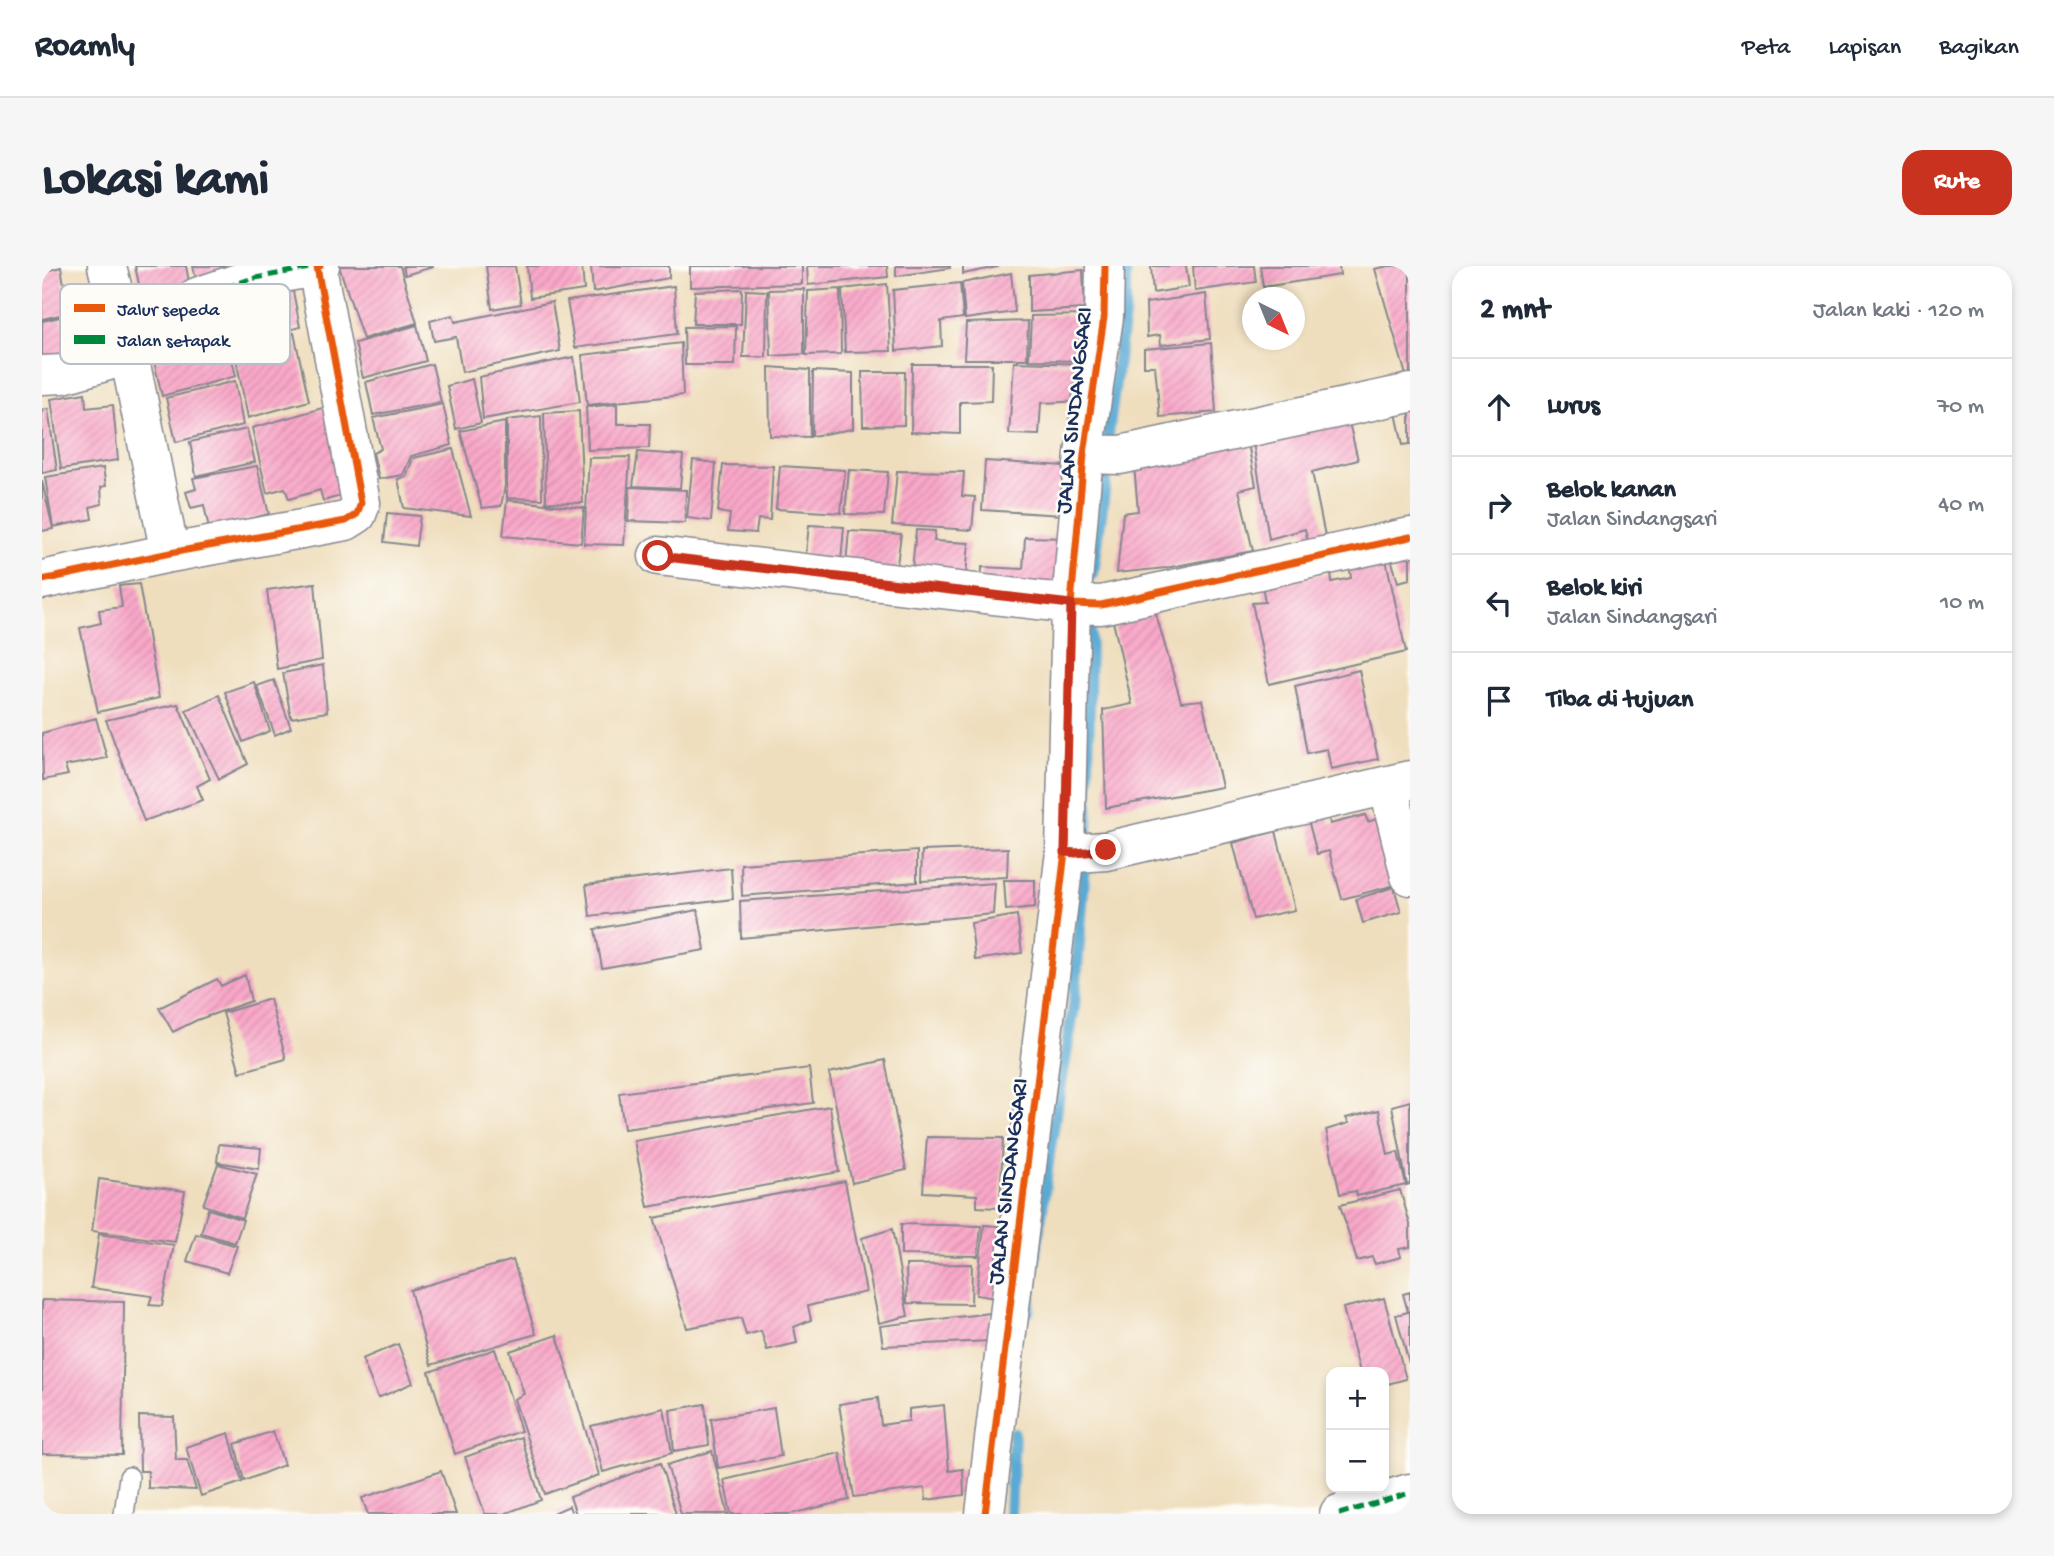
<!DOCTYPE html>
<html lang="id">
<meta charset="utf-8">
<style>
body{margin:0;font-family:"Gochi Hand",sans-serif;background:#f6f6f7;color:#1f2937}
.controls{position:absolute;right:21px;bottom:21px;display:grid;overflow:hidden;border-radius:14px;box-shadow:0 4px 10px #0003}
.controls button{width:63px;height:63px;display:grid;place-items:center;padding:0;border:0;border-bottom:2px solid #e0e1e3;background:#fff;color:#1f2937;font:35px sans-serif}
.compass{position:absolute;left:1200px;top:21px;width:63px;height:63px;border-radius:50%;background:#fff;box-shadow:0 4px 10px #0003;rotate:137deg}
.stop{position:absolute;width:21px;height:21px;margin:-16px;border:5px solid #c8321e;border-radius:50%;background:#fff}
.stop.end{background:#c8321e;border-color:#fff;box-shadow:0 2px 7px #0008}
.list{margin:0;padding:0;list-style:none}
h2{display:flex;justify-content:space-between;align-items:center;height:91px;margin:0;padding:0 28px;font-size:30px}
h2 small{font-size:23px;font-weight:400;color:#747a83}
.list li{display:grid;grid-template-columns:46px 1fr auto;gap:21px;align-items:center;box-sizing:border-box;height:98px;padding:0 28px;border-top:2px solid #e0e1e3}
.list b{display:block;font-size:26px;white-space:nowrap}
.list p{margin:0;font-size:23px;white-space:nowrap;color:#747a83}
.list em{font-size:23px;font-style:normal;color:#747a83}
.icon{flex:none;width:38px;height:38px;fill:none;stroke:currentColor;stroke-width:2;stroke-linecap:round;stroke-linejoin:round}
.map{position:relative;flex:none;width:1368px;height:1248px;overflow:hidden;border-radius:21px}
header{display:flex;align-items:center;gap:42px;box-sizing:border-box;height:98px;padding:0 35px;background:#fff;border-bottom:2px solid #e0e1e3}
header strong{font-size:33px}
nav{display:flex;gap:38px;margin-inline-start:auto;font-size:24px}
.intro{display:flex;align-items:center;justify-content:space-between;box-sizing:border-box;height:168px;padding:0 42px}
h1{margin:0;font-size:49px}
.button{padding:18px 32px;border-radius:21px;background:#c8321e;color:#fff;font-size:24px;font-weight:700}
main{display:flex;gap:42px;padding:0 42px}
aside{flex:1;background:#fff;border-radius:21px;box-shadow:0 4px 10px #0003}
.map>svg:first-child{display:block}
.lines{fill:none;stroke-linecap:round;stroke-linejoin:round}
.stream{stroke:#5aaad4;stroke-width:12}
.building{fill:url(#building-hatch)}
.service-casing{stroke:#85868e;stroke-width:22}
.minor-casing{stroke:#85868e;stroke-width:41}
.service{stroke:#fff;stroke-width:19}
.minor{stroke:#fff;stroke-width:38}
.quiet{stroke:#00873e;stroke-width:5;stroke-dasharray:10 5;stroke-linecap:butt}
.cycleway-casing{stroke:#fdfcf7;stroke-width:11}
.cycleway{stroke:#e8590c;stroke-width:7}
.route{stroke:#c8321e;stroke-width:9}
.labels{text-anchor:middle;stroke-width:5;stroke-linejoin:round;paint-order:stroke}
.street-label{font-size:24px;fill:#1b2f5e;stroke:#fdfcf7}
.key{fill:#fdfcf7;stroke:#b9bec9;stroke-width:2}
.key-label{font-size:19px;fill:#1b2f5e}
</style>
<header>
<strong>Roamly</strong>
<nav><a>Peta</a><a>Lapisan</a><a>Bagikan</a></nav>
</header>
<div class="intro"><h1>Lokasi kami</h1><a class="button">Rute</a></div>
<main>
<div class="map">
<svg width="1368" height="1248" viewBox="0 0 1368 1248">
<defs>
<pattern id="building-hatch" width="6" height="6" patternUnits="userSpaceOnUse" patternTransform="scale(1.75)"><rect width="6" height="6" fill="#f9a7c8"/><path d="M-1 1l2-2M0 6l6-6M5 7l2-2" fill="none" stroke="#d590ae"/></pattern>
</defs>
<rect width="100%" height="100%" fill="#fdfcf7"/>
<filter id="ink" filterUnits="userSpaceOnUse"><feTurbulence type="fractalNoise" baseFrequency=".0143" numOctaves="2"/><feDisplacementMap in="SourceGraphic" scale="14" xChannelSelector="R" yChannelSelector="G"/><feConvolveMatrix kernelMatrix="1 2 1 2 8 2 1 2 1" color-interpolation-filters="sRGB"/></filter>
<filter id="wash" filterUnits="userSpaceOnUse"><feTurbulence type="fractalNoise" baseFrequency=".00686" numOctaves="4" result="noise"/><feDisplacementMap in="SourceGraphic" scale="28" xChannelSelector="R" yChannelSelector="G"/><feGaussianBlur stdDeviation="1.57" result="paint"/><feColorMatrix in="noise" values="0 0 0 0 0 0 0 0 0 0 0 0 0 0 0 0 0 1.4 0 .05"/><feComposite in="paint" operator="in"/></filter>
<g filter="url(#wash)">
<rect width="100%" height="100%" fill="#efdebd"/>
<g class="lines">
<path class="stream" d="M 1066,168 L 1083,42 L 1083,0
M 1051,308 L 1064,210
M 986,1046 L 1008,881 L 1032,741 L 1045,572 L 1048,358
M 968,1248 L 972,1168"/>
</g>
<g id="blocks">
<path class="building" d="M 93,0 L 144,0 L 150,32 L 102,41 Z
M 151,0 L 195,0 L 157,26 Z
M 297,0 L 358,0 L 375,57 L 321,73 Z
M 361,0 L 391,0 L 391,1 L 363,9 Z
M 444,0 L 473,0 L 479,38 L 450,43 Z
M 485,0 L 540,0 L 542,24 L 488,32 Z
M 549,0 L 627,0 L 627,12 L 551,26 Z
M 648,0 L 760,0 L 760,18 L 648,21 Z
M 765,0 L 845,0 L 846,11 L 766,19 Z
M 854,0 L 908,0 L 908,2 L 854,10 Z
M 921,0 L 956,0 L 956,1 L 921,8 Z
M 1109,0 L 1144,0 L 1147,21 L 1111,27 Z
M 1151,0 L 1212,0 L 1214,16 L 1153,25 Z
M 1218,0 L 1297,0 L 1298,9 L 1221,21 Z
M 1346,0 L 1368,0 L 1368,108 L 1364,109 L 1333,3 Z
M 19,1 L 27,47 L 0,53 L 0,6 Z
M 1041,4 L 1043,43 L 987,46 L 987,9 Z
M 969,7 L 973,46 L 923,53 L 920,17 Z
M 234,11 L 238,29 L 251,25 L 258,61 L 188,80 L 178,25 Z
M 918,17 L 921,52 L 899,55 L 900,80 L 854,85 L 851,24 Z
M 845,18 L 849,85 L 803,86 L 800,23 Z
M 632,20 L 635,68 L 533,82 L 525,35 Z
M 700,23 L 699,58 L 651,58 L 653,25 Z
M 762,23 L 762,88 L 729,90 L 727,24 Z
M 798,23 L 799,88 L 764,89 L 766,25 Z
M 704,24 L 725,25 L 724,91 L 701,91 Z
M 1164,28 L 1168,73 L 1119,79 L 1118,69 L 1105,71 L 1104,37 Z
M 510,36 L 518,85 L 420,106 L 414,71 L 392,75 L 388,55 L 411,49 L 413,56 Z
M 56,48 L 60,73 L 22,83 L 24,92 L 0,96 L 0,55 L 18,51 L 19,56 Z
M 1048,49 L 1045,95 L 987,94 L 989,50 Z
M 986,55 L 985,93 L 922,93 L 924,57 Z
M 375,59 L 384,95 L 321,112 L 313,77 Z
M 694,60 L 693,99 L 643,99 L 642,61 Z
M 252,67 L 267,135 L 206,152 L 192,83 Z
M 186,77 L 194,110 L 120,130 L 112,95 Z
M 639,77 L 641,129 L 545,139 L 540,89 Z
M 1169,77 L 1174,146 L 1118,151 L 1113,100 L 1102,100 L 1102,83 Z
M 532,91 L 538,136 L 441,153 L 437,111 Z
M 972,96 L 1047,98 L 1044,135 L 999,137 L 997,169 L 967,168 Z
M 390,98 L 399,136 L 331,149 L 324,116 Z
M 870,98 L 950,98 L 949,135 L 918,136 L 918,168 L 869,166 Z
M 727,101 L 768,104 L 768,171 L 728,170 Z
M 771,105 L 811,107 L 811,163 L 770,170 Z
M 820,106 L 863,106 L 862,159 L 821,160 Z
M 430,113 L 439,157 L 414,163 L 405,120 Z
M 193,115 L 201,159 L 134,176 L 124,132 Z
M 43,127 L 44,142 L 71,139 L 76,194 L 19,203 L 9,133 Z
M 1368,135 L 1368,178 L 1361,179 L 1352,138 Z
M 401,138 L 410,179 L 369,190 L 361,209 L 337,213 L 331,187 L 339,183 L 331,152 Z
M 575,138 L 575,158 L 608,158 L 607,182 L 546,184 L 544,141 Z
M 284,141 L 302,229 L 281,235 L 278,224 L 247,233 L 243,222 L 225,227 L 210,162 Z
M 6,143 L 15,204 L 0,207 L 0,144 Z
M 537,145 L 541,237 L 504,236 L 502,147 Z
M 1305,148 L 1316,194 L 1270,206 L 1283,270 L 1266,276 L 1263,263 L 1227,273 L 1210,170 Z
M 499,150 L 500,233 L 465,232 L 465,154 Z
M 463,156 L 463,220 L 459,240 L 440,242 L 418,165 Z
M 205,163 L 213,196 L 154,210 L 148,176 Z
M 1205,172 L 1214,220 L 1197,224 L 1211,285 L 1124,302 L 1075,307 L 1081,247 L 1096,245 L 1092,199 Z
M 411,183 L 429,250 L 362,242 L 356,213 L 364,211 L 371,192 Z
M 596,186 L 641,189 L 638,222 L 591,220 Z
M 588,191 L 582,279 L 542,278 L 547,192 Z
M 651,194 L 674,197 L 669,255 L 645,252 Z
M 943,195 L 1023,200 L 1020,249 L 940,244 Z
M 681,199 L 731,200 L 728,254 L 716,253 L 714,267 L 686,265 L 688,248 L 676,246 Z
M 215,200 L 227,248 L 167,263 L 162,239 L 149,242 L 144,226 L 154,223 L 151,212 Z
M 738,200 L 803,204 L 799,247 L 734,243 Z
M 61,202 L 64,220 L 59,221 L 60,238 L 48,241 L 50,253 L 11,261 L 3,211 Z
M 807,204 L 846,206 L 842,249 L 803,248 Z
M 855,205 L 922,206 L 920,230 L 933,231 L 930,264 L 850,259 Z
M 0,215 L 11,263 L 0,265 Z
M 588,221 L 644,224 L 643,257 L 586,255 Z
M 465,234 L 542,242 L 539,277 L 461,270 Z
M 345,247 L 378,250 L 374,280 L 342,276 Z
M 767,259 L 802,261 L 798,307 L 762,305 Z
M 874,264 L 893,265 L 892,275 L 927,277 L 923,319 L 870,303 Z
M 807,265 L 859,268 L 853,314 L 803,310 Z
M 983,271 L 1024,272 L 1020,329 L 939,325 L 940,301 L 981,303 Z
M 1368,284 L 1368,313 L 1356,316 L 1348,289 Z
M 1343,289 L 1364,386 L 1227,418 L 1210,337 L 1223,336 L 1220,319 L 1289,307 L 1290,316 L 1309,312 L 1307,296 Z
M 273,317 L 280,394 L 235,403 L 225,324 Z
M 97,318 L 117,432 L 56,446 L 38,362 L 59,357 L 57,344 L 80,341 L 77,320 Z
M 1112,341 L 1139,436 L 1160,434 L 1180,521 L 1064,542 L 1061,444 L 1090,438 L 1070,351 Z
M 281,399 L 285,446 L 249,452 L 241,407 Z
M 1317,404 L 1336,493 L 1289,503 L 1285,483 L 1265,487 L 1253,420 Z
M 232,414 L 249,462 L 233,469 L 215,420 Z
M 212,416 L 228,465 L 201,476 L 183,426 Z
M 177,429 L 206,498 L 177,513 L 144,444 Z
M 136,438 L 168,513 L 155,520 L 161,534 L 102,555 L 64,454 Z
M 54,452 L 65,492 L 23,500 L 26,509 L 1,514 L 0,467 Z
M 1285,544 L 1288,558 L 1323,549 L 1326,556 L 1334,553 L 1353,619 L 1300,633 L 1287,585 L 1275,588 L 1265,550 Z
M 1234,565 L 1253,644 L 1211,653 L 1191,577 Z
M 966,582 L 965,611 L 879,615 L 880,585 Z
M 875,585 L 875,616 L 700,630 L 699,598 Z
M 689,602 L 691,633 L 548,650 L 544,619 Z
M 962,614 L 993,614 L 993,641 L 964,644 Z
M 953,617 L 951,648 L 699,672 L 698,635 Z
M 1352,621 L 1359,646 L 1321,657 L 1314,633 Z
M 656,644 L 663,684 L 560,702 L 553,663 Z
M 975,649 L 980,687 L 933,694 L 929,657 Z
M 203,709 L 209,735 L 155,754 L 131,766 L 117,742 L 175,713 L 179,720 Z
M 228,733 L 244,793 L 198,806 L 181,747 Z
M 843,794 L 864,904 L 810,917 L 787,807 Z
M 767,802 L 771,837 L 582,863 L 577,827 Z
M 1368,835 L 1368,918 L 1365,919 L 1350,840 Z
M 788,840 L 797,906 L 606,941 L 592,875 Z
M 1337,844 L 1346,889 L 1356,886 L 1364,919 L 1315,930 L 1314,925 L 1298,928 L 1284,864 L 1307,857 L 1304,852 Z
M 885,871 L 961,872 L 958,942 L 935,941 L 935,929 L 881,926 Z
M 177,878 L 219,882 L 217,903 L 175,896 Z
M 176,898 L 215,908 L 200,952 L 161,939 Z
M 57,913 L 143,925 L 133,976 L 50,965 Z
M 803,915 L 824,1026 L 766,1040 L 769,1054 L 752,1061 L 755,1077 L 725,1084 L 719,1065 L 704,1069 L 699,1052 L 645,1062 L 612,952 Z
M 1358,924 L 1368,958 L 1368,981 L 1357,983 L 1359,991 L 1333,998 L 1330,991 L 1315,995 L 1298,939 Z
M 166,943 L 201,954 L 193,977 L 159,967 Z
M 859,958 L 939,960 L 936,990 L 859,989 Z
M 942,959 L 969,961 L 961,1033 L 934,1029 Z
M 850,963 L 866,1050 L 837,1057 L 820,972 Z
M 57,968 L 132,979 L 120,1040 L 107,1039 L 110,1030 L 49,1022 Z
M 154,968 L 195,980 L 185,1007 L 145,995 Z
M 471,994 L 494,1068 L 389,1099 L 368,1024 Z
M 930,998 L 929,1038 L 865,1037 L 864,999 Z
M 1368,1026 L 1368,1097 L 1367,1097 L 1354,1049 L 1366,1046 L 1361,1028 Z
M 1342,1032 L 1364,1113 L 1342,1119 L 1342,1106 L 1318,1106 L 1301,1042 Z
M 0,1034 L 82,1036 L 80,1189 L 0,1188 Z
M 949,1047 L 948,1075 L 841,1080 L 838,1060 Z
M 515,1069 L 557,1209 L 503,1228 L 472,1133 L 482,1128 L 468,1085 Z
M 356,1078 L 371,1117 L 336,1132 L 320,1093 Z
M 453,1083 L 479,1165 L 413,1188 L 387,1106 Z
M 836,1132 L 839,1159 L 867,1155 L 867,1143 L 902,1139 L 907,1205 L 921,1203 L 922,1229 L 884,1234 L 883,1222 L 812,1231 L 797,1138 Z
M 663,1138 L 667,1179 L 632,1185 L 628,1144 Z
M 622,1142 L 630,1187 L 561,1206 L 549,1160 Z
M 732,1142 L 739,1190 L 676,1202 L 669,1153 Z
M 97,1150 L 132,1151 L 134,1194 L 145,1194 L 154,1224 L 106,1222 L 106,1205 L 98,1205 Z
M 231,1165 L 242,1199 L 202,1215 L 193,1178 Z
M 187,1167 L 200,1216 L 159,1230 L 144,1181 Z
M 479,1171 L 499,1234 L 462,1248 L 443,1248 L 423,1191 Z
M 670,1185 L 686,1248 L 639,1248 L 625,1199 Z
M 798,1187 L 807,1234 L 748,1248 L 689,1248 L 682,1214 Z
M 618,1197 L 634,1248 L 534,1248 L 528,1231 Z
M 399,1205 L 414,1248 L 326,1248 L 320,1232 Z
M 527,1240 L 530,1248 L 509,1248 Z"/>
</g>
</g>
<g filter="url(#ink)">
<use href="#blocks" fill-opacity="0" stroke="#85868e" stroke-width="2"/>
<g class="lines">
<g class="service-casing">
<path id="service" d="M 82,1248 L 87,1211"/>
</g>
<g class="minor-casing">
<path id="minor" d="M 65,0 L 87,89 L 128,287
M 155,31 L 208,13 L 278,0
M 0,109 L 21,108 L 87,89
M 1042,188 L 1078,189 L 1368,127
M 616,290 L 1029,338 L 1059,339 L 1368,271
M 0,314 L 128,287 L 304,255 L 315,248 L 319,237 L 275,1
M 1346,519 L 1368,610
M 1023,586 L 1034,587 L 1064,585 L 1368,514
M 943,1248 L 1023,586 L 1029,338 L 1042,188 L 1062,51 L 1063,0
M 1297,1248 L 1368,1227"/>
</g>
<use href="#service" class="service"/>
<use href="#minor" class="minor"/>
<path class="quiet" d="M 155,31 L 208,13 L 278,0
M 1297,1248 L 1368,1227"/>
<g class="cycleway-casing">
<path id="cycleway" d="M 616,290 L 1029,338 L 1059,339 L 1368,271
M 0,314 L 128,287 L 304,255 L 315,248 L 319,237 L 275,1 L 278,0
M 943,1248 L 1023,586 L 1029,338 L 1042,188 L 1062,51 L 1063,0"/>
</g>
<use href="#cycleway" class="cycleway"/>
</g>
</g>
<g class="lines" filter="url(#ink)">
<path class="route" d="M 616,290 L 1029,338 L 1023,586 L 1034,587 L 1064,584"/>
</g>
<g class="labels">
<g class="street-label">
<text transform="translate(1030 144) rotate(-84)" y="8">JALAN SINDANGSARI</text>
<text transform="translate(964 915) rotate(-83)" y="8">JALAN SINDANGSARI</text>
</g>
</g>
<rect x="18" y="18" width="230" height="80" rx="10" class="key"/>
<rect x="32" y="38" width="31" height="8" fill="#e8590c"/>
<rect x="32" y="69" width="31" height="9" fill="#00873e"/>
<g class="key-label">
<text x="75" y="49">Jalur sepeda</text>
<text x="75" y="80">Jalan setapak</text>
</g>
</svg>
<div class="controls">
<button>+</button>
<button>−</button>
</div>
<svg class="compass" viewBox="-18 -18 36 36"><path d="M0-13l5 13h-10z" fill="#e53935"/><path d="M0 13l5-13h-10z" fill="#747a83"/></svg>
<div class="stop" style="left:616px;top:290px"></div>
<div class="stop end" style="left:1064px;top:584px"></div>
</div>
<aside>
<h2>2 mnt<small>Jalan kaki · 120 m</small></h2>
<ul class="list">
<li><svg class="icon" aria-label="ahead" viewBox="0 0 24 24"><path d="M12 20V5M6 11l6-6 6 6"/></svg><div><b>Lurus</b></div><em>70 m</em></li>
<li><svg class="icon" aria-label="right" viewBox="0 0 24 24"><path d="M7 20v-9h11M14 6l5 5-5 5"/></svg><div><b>Belok kanan</b><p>Jalan Sindangsari</p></div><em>40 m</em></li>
<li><svg class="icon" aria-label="left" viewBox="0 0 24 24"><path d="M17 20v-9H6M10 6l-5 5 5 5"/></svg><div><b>Belok kiri</b><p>Jalan Sindangsari</p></div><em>10 m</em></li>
<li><svg class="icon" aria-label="arrive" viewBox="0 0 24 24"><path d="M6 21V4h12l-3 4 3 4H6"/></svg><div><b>Tiba di tujuan</b></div></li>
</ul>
</aside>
</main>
